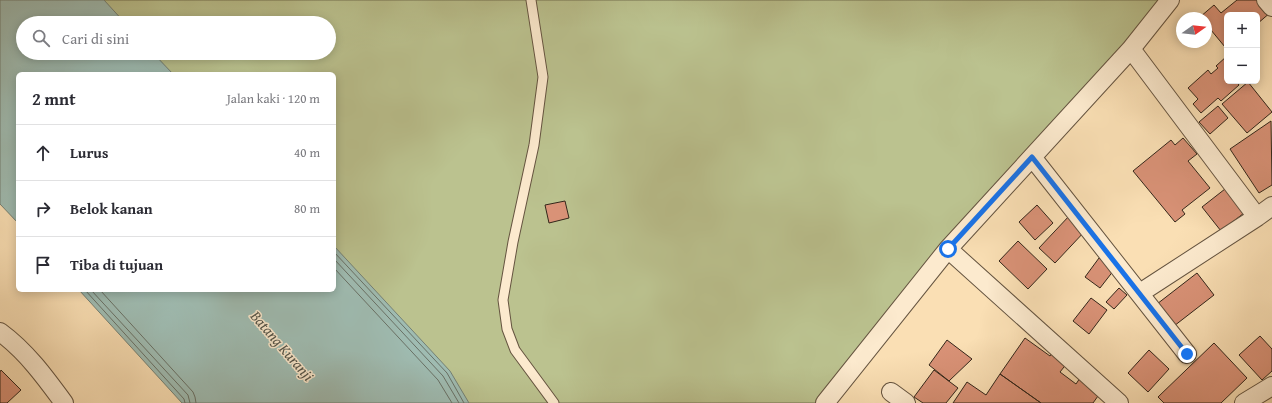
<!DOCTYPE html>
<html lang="id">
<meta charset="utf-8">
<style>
body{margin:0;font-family:"Gentium Book Plus",serif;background:#f7f7f7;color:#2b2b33}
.controls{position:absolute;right:12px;top:12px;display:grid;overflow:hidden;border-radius:6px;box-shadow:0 2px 10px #0003}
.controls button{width:36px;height:36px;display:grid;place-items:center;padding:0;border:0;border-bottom:1px solid #e1e1e2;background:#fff;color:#2b2b33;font:20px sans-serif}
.compass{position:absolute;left:1176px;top:12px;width:36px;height:36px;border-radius:50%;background:#fff;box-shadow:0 2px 10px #0003;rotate:75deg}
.stop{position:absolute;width:12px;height:12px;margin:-9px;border:3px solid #1a73e8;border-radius:50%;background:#fff}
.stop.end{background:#1a73e8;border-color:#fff;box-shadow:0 1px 4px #0008}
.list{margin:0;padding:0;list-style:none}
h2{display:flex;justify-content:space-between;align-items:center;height:52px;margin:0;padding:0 16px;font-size:17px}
h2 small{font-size:13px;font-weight:400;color:#7c7c81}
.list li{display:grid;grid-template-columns:26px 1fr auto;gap:12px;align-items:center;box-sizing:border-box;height:56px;padding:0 16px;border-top:1px solid #e1e1e2}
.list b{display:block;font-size:15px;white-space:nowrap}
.list em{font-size:13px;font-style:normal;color:#7c7c81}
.icon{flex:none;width:22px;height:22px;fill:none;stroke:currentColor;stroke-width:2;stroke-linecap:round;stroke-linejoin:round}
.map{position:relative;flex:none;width:1272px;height:403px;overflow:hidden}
.search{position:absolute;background:#fff;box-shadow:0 2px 10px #0003;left:16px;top:16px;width:320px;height:44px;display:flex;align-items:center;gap:10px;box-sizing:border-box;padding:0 14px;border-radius:22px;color:#7c7c81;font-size:15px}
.panel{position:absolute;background:#fff;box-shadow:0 2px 10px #0003;left:16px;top:72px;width:320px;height:220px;border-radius:6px}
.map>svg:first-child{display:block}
.green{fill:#bbc28f;stroke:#777454}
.water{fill:#9fbcb2;stroke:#748075}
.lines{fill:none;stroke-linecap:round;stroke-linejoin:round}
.shore{stroke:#697166;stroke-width:1}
.building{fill:#d99277;stroke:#33261a}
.service-casing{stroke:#655440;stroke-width:11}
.minor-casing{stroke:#655440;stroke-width:20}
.service{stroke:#fceace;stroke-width:9}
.minor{stroke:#fceace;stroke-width:18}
.route{stroke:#1a73e8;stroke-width:5}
.labels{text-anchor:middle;stroke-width:3;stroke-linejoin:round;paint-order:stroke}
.water-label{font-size:15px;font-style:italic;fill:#535348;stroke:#fceace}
</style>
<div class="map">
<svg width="1272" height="403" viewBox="0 0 1272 403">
<rect width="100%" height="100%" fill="#fadfb4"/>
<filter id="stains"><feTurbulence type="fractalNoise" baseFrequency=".005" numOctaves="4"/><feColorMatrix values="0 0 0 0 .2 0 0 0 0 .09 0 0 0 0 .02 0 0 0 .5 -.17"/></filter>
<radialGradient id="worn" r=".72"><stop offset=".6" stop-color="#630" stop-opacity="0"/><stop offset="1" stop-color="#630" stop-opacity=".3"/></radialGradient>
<path class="green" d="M 96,0 L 1169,0 L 837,386 L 832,403 L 447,403 L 334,274 L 334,74 L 160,74 L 142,53 L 329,53 L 329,23 L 116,23 Z"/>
<path class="water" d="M 0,0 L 104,0 L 125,23 L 23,23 L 23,53 L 153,53 L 173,74 L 18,74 L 18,223 L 0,204 Z
M 334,246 L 450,371 L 469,403 L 182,403 L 79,290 L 334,290 Z"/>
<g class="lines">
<path class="shore" d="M 334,252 L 447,373 L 464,403
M 334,259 L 443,376 L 459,403
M 334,268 L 438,380 L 452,403
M 85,290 L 184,399 L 185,403
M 91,290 L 188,395 L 190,403
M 100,290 L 193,392 L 195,397 L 196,403"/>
</g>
<path class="building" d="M 1237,0 L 1256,0 L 1260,4 L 1271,12 L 1257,24 L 1257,15 L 1227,15 L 1227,45 L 1225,47 L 1206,24 L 1206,18 L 1200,17 L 1214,5 L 1221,13 Z
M 1227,56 L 1227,81 L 1236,81 L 1239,85 L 1221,101 L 1218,98 L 1201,113 L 1193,104 L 1198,99 L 1188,88 L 1208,70 L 1211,74 L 1218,68 L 1216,66 Z
M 1248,82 L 1272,112 L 1247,133 L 1222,104 Z
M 1218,106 L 1228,118 L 1210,134 L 1199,122 Z
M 1271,121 L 1272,185 L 1259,193 L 1230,149 Z
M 1183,138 L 1197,154 L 1188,161 L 1210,188 L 1182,210 L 1185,214 L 1175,222 L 1133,171 L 1171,140 L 1175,145 Z
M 1225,189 L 1244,213 L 1221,231 L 1202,207 Z
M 565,201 L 569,218 L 549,223 L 545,205 Z
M 1037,205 L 1053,223 L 1035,240 L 1019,222 Z
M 1070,215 L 1086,230 L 1055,263 L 1039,248 Z
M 1018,241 L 1047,269 L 1028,289 L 999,261 Z
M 1099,258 L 1114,270 L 1100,288 L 1085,277 Z
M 1197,273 L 1214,295 L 1174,326 L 1157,304 Z
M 1119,288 L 1127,295 L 1114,309 L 1106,302 Z
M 1091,298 L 1107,310 L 1089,334 L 1073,321 Z
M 1260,336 L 1272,349 L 1272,371 L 1262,380 L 1239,355 Z
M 1025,338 L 1050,356 L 1053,351 L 1068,362 L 1060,372 L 1076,384 L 1082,375 L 1103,389 L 1093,403 L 1041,403 L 1000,374 Z
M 947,340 L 972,359 L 949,381 L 929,365 Z
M 1214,343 L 1247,378 L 1221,403 L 1164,403 L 1158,397 Z
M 1149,350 L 1169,369 L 1148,392 L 1128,373 Z
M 1,370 L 21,390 L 7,403 L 0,403 L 0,372 Z
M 934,370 L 958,388 L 946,403 L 923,403 L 914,397 Z
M 1000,374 L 1041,403 L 953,403 L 967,382 L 986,395 Z"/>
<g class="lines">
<g class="service-casing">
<path id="service" d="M 531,0 L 543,77 L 534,145 L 513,242 L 503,300 L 507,329 L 515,350 L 554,403"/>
</g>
<g class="minor-casing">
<path id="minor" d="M 1266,0 L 1272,7
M 1131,49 L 1257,217 L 1272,206
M 1032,157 L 1187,354
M 948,249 L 1119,403
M 1140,293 L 1257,217
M 0,332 C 26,351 45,377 64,403
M 891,392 L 906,403
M 825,403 L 948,249 L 1131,49 L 1170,0
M 1244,403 L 1272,386"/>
</g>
<use href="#service" class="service"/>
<use href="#minor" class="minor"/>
</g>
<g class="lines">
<path class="route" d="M 948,249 L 1032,157 L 1187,354"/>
</g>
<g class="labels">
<g class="water-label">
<text transform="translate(282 346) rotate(49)" y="5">Batang Kuranji</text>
</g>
</g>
<rect width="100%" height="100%" filter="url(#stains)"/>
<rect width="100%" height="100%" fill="url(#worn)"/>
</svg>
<div class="controls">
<button>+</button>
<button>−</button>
</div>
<svg class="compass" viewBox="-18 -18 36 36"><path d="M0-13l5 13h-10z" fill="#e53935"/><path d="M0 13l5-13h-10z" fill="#7c7c81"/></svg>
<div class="stop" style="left:948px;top:249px"></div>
<div class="stop end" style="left:1187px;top:354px"></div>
<div class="search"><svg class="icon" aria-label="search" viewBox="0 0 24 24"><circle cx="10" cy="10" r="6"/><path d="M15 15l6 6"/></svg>Cari di sini</div>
<section class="panel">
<h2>2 mnt<small>Jalan kaki · 120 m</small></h2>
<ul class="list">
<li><svg class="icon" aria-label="ahead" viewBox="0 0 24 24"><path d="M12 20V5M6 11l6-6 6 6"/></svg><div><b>Lurus</b></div><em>40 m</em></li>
<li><svg class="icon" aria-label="right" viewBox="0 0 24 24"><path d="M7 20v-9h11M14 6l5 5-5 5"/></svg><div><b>Belok kanan</b></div><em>80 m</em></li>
<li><svg class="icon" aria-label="arrive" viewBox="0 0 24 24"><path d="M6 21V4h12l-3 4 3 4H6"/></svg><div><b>Tiba di tujuan</b></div></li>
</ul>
</section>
</div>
